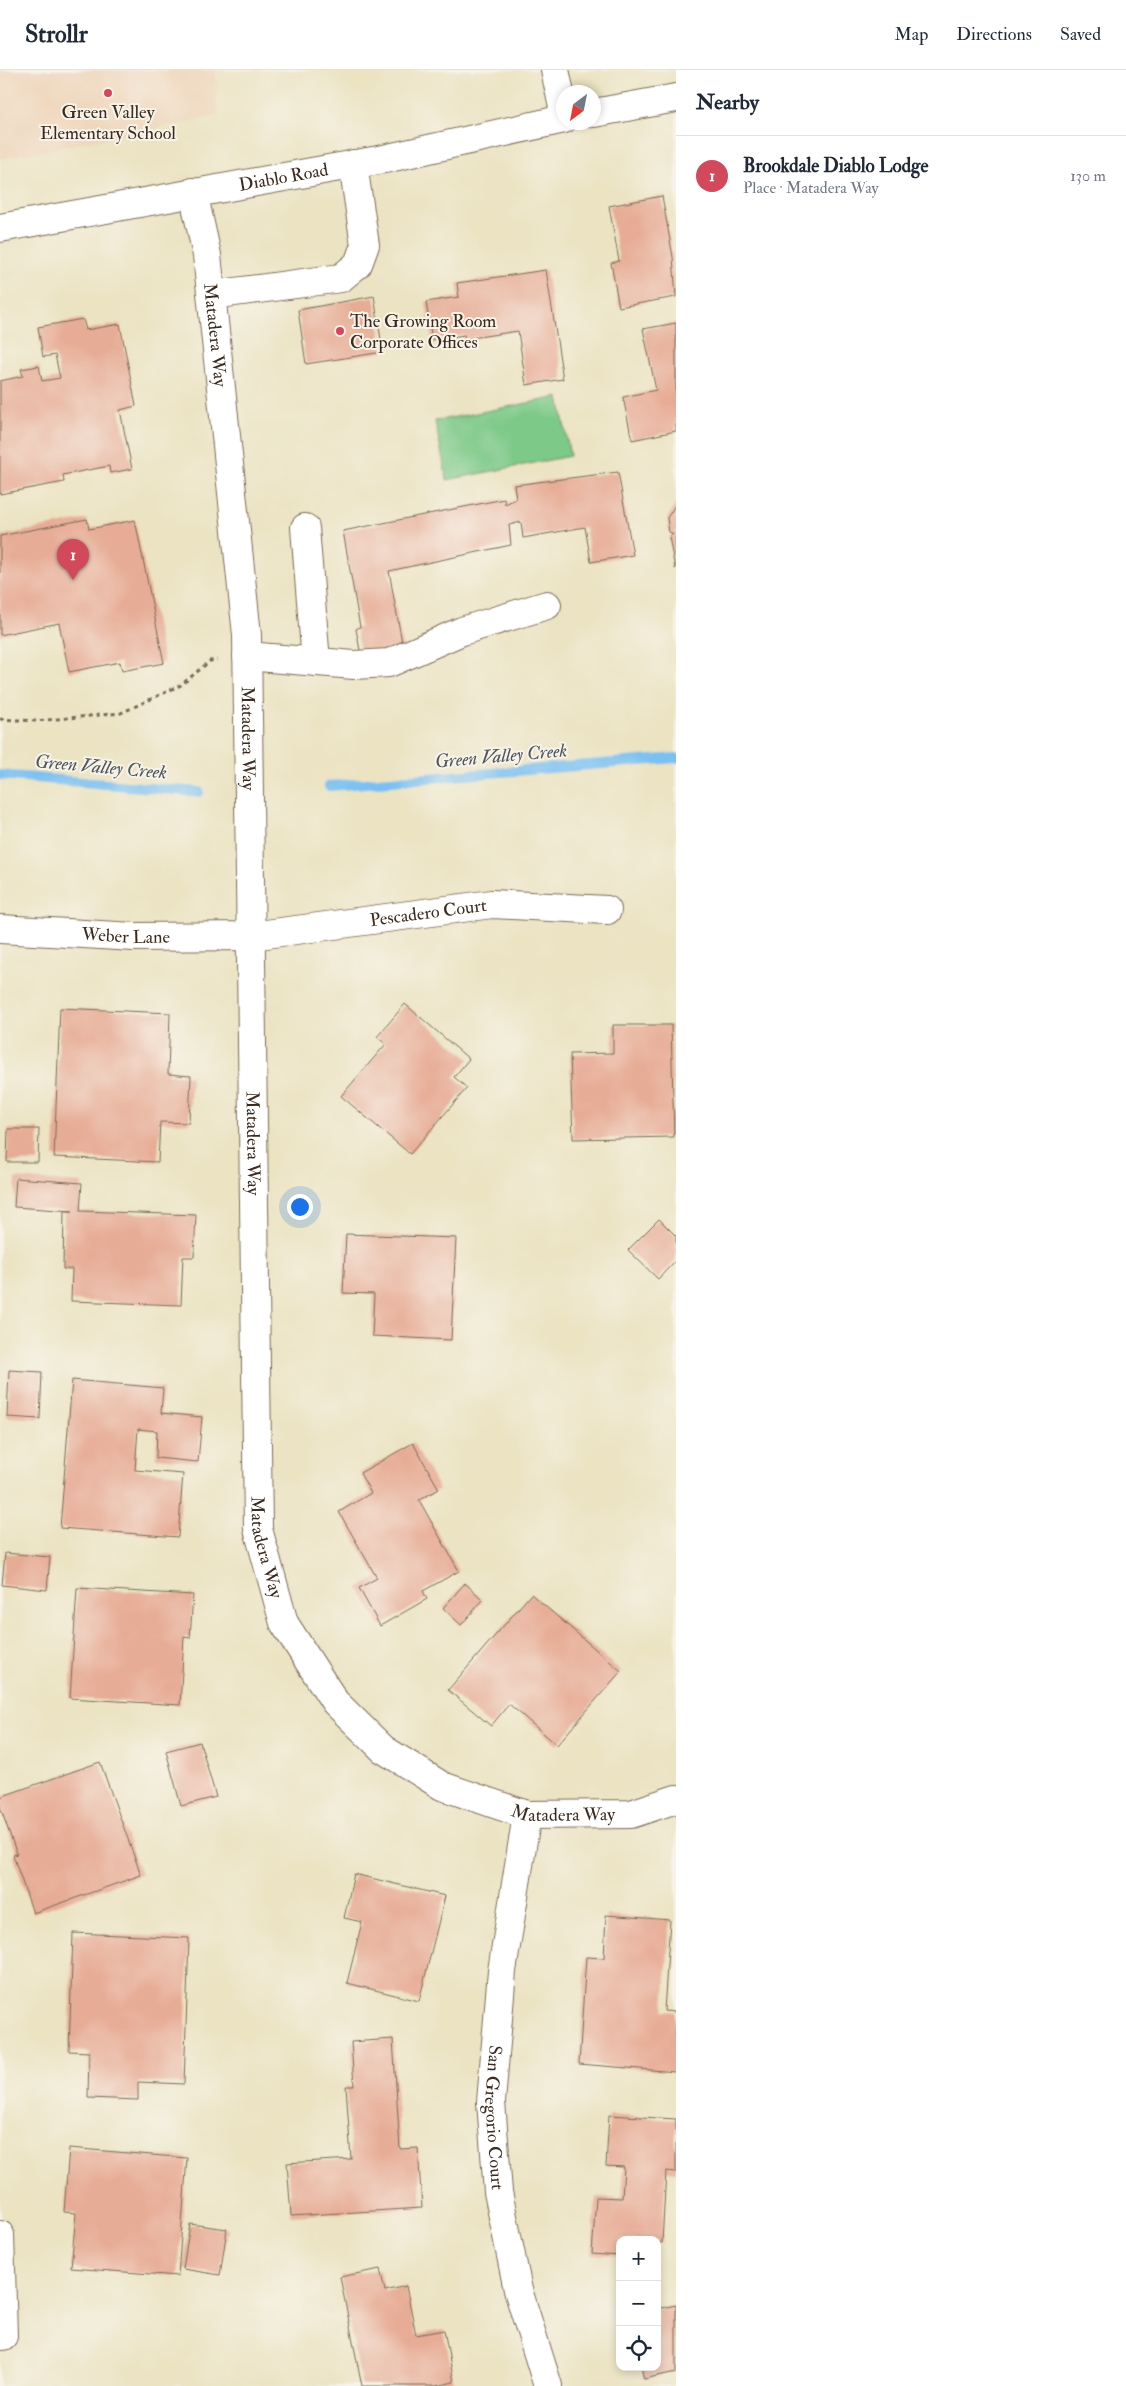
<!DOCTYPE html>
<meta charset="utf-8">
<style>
body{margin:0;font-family:"IM FELL Double Pica",serif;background:#f2f2f3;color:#1f2937}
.controls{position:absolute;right:15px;bottom:15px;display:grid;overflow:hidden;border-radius:10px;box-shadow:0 2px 8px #0003}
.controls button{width:45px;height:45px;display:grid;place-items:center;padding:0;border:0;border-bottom:1px solid #e0e1e3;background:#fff;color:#1f2937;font:25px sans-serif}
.compass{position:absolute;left:556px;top:15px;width:45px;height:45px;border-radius:50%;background:#fff;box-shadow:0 2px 8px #0003;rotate:212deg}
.you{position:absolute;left:299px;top:1136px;width:18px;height:18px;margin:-12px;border:4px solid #fff;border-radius:50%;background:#1a73e8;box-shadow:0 0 0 8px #1a73e833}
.badge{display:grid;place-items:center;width:32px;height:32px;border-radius:50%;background:#d1495b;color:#fff;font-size:16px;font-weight:700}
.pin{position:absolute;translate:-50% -41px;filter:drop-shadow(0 1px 2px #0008)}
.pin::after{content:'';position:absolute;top:26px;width:18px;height:15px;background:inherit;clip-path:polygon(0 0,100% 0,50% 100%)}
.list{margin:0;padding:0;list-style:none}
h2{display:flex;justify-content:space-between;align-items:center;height:65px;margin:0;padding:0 20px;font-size:21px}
h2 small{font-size:16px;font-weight:400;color:#747a83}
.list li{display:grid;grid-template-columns:32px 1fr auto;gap:15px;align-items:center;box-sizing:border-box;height:80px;padding:0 20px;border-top:1px solid #e0e1e3}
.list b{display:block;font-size:19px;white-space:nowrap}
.list p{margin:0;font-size:16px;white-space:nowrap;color:#747a83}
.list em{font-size:16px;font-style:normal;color:#747a83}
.icon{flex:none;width:28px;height:28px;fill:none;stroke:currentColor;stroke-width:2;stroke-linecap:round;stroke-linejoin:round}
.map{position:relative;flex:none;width:676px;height:2316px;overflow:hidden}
header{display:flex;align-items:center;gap:30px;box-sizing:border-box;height:70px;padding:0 25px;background:#fff;border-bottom:1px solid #e0e1e3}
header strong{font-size:24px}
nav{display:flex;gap:28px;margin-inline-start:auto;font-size:18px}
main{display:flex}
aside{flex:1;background:#fff}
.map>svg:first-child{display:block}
.built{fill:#efd6bc}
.green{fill:#7dc988;stroke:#5c7a53}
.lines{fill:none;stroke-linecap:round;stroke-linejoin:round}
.stream{stroke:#7ac0f1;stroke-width:10}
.building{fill:#e7ac95}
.minor-casing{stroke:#796b57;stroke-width:30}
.path{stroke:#796b57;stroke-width:3;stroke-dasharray:4 4;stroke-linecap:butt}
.minor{stroke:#fff;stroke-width:28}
.poi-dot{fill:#d1495b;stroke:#f7f3e8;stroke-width:2}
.labels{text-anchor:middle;stroke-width:4;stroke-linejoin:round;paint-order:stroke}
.poi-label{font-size:18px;fill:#3b2a1e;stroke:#f7f3e8}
.street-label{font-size:18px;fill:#3b2a1e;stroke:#f7f3e8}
.water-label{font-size:19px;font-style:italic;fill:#4e575d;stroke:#f7f3e8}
</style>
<header>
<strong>Strollr</strong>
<nav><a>Map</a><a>Directions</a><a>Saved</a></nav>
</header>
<main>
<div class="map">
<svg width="676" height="2316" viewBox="0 0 676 2316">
<rect width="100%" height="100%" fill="#f7f3e8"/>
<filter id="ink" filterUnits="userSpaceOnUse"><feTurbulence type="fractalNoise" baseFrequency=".02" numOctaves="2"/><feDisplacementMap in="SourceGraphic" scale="10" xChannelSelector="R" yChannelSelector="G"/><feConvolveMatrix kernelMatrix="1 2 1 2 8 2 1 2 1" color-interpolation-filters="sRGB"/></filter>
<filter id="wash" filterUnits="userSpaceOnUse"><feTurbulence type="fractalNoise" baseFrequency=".0096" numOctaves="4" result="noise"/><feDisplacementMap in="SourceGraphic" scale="20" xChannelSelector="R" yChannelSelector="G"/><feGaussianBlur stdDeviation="1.12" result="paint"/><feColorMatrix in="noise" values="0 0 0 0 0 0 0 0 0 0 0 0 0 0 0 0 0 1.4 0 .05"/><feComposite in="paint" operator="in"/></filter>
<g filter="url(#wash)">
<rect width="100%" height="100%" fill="#ebe3c2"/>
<path class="built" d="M 0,0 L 215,0 L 218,46 L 0,89 Z"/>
<path class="green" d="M 559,327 L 570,386 L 447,410 L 435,351 Z"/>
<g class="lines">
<path class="stream" d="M 0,705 L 199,722
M 329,716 L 676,688"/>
</g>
<g id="blocks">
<path class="building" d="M 662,126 L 673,187 L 676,227 L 619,237 L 611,193 L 619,191 L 609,136 Z
M 546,200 L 563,309 L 526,315 L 518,261 L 465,269 L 464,265 L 432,270 L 426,232 L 459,227 L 457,213 Z
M 374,226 L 383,282 L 306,294 L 298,240 Z
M 83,249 L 86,260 L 120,254 L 136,336 L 120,340 L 132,399 L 110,403 L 109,396 L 63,405 L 64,412 L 0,424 L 0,311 L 23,306 L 21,299 L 39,296 L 42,311 L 60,308 L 55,285 L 43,287 L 38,257 Z
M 676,253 L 676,361 L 632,370 L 623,327 L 656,320 L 643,259 Z
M 618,402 L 633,485 L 591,492 L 585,457 L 523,468 L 521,452 L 509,455 L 511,475 L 389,501 L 403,578 L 361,586 L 356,559 L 360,557 L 343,461 L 504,429 L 505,434 L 516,429 L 514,415 Z
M 676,434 L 676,498 L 675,499 L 669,467 L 673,464 L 669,462 L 667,448 Z
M 87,449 L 89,459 L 135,450 L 164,593 L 122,601 L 120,592 L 69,602 L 59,553 L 0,565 L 0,466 Z
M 405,934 L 469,989 L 454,1007 L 467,1018 L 410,1084 L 341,1026 L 386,974 L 377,967 Z
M 60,938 L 170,943 L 168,1004 L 191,1006 L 189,1053 L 160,1052 L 158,1092 L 54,1087 Z
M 613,955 L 671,955 L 674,1067 L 573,1069 L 570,984 L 613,983 Z
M 8,1059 L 39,1059 L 38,1092 L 7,1092 Z
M 16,1108 L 82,1113 L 80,1141 L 196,1145 L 194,1187 L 183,1187 L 181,1235 L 71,1231 L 72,1199 L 63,1199 L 64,1141 L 73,1141 L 14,1137 Z
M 659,1149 L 676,1166 L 676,1190 L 658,1209 L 628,1180 Z
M 346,1164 L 456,1168 L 451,1270 L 372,1266 L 374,1224 L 343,1223 Z
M 9,1300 L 42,1302 L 40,1349 L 7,1347 Z
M 72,1310 L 163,1318 L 161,1343 L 202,1347 L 198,1392 L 156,1388 L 157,1361 L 138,1359 L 135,1400 L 183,1404 L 178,1467 L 60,1458 Z
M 413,1373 L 439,1419 L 419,1430 L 459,1501 L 423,1521 L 427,1529 L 380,1556 L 359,1518 L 377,1508 L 339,1442 L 371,1423 L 360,1403 Z
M 5,1483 L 50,1487 L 47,1520 L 2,1515 Z
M 465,1513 L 483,1530 L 461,1555 L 443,1538 Z
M 77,1518 L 193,1525 L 190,1568 L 184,1567 L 180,1635 L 70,1628 Z
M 531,1524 L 621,1601 L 557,1675 L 509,1634 L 491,1656 L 448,1620 Z
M 200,1672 L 216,1727 L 181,1736 L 166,1681 Z
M 100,1692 L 141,1805 L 33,1843 L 13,1785 L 17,1784 L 0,1737 L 0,1727 Z
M 354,1804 L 445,1826 L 419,1931 L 347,1913 L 362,1852 L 344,1848 Z
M 606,1845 L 670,1850 L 664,1941 L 676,1942 L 676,2002 L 579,1994 L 586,1887 L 604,1888 Z
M 73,1863 L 189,1868 L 184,2014 L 138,2012 L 138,2030 L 88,2028 L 89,1982 L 69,1981 Z
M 393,1969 L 400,2079 L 418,2078 L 422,2138 L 291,2146 L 287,2093 L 351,2089 L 346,2016 L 354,2016 L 351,1972 Z
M 609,2045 L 676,2049 L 676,2102 L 666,2101 L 662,2173 L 657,2173 L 657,2170 L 620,2170 L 620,2186 L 592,2184 L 596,2127 L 622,2128 L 624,2097 L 606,2096 Z
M 69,2078 L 187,2088 L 178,2206 L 71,2198 L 76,2143 L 64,2142 Z
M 190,2154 L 227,2159 L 220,2205 L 183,2199 Z
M 380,2199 L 385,2221 L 406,2216 L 416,2265 L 444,2260 L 454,2312 L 436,2316 L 362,2316 L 340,2207 Z
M 676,2235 L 676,2302 L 644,2309 L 641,2297 L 657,2297 L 657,2239 Z"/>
</g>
</g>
<g filter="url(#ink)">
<use href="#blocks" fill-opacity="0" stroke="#796b57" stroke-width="1"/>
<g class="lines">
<g class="minor-casing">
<g id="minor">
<path d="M 555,0 L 564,42"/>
<path d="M 594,43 L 676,28"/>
<path id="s1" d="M 193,122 L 207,185 L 247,565 L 258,1459 L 284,1553 L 335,1632 L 383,1679 L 442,1716 L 527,1745 L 631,1744 L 676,1729"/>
<path id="s2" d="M 0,158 L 384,89 L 564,49"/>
<path d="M 212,225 L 341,208 L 358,194 L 365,175 L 353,94"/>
<path d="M 305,458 L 316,592"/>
<path d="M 247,586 L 354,595 L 389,593 L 462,561 L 547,535"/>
<path id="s3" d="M 0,859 L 134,867 L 251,866 L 492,834 L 607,840"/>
<path id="s4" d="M 527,1745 L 502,1901 L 491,2032 L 498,2122 L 518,2220 L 548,2316"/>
<path d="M 0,2165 L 3,2266"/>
</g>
</g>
<path class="path" d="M 0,649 L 36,651 L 121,643 L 181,615 L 210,591 L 217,590"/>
<use href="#minor" class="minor"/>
</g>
</g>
<g class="poi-dot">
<circle cx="108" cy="23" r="5"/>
<circle cx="340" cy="261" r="5"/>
</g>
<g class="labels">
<g class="poi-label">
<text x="108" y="48">Green Valley<tspan x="108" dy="21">Elementary School</tspan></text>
<text x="350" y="257" text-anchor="start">The Growing Room<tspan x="350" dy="21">Corporate Offices</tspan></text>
</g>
<g class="street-label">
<text dy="6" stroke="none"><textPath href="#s2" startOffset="288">Diablo Road</textPath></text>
<text dy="6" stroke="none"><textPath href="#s1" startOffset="145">Matadera Way</textPath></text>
<text dy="6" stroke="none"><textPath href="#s1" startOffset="550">Matadera Way</textPath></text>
<text dy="6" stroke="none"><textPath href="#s3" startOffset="430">Pescadero Court</textPath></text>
<text dy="6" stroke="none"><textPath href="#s3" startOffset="126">Weber Lane</textPath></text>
<text dy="6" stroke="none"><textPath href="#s1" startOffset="955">Matadera Way</textPath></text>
<text dy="6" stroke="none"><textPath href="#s1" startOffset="1360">Matadera Way</textPath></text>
<text dy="6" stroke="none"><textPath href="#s1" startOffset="1795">Matadera Way</textPath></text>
<text dy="6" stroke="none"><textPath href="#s4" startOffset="305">San Gregorio Court</textPath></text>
</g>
<g class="water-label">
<text transform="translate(501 685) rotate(-5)" y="7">Green Valley Creek</text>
<text transform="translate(101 696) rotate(5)" y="7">Green Valley Creek</text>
</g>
</g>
</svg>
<div class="controls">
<button>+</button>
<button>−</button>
<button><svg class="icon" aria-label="locate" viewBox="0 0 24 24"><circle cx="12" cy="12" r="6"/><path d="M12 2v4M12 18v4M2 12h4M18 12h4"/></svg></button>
</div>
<svg class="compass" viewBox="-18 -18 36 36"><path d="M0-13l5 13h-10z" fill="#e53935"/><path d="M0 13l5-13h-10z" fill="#747a83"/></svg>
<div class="you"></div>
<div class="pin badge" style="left:73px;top:510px">1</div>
</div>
<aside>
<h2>Nearby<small></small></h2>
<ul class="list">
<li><span class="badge">1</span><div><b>Brookdale Diablo Lodge</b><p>Place · Matadera Way</p></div><em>130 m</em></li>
</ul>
</aside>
</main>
